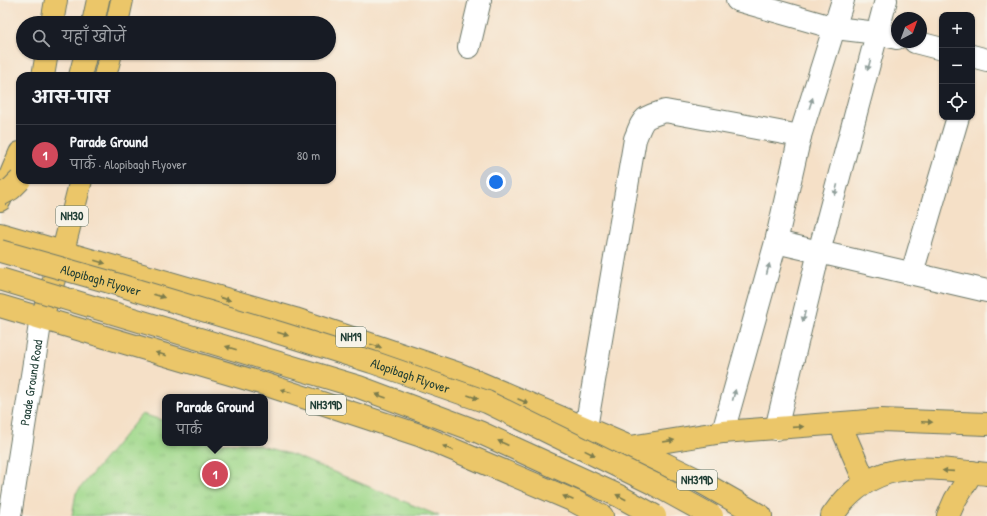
<!DOCTYPE html>
<html lang="hi">
<meta charset="utf-8">
<style>
body{margin:0;font-family:"Patrick Hand","Playpen Sans Deva",sans-serif;background:#20242c;color:#f1f3f6}
.controls{position:absolute;right:12px;top:12px;display:grid;overflow:hidden;border-radius:8px;box-shadow:0 1px 3px #0004}
.controls button{width:36px;height:36px;display:grid;place-items:center;padding:0;border:0;border-bottom:1px solid #363941;background:#171b24;color:#f1f3f6;font:20px sans-serif}
.compass{position:absolute;left:891px;top:12px;width:36px;height:36px;border-radius:50%;background:#171b24;box-shadow:0 1px 3px #0004;rotate:41deg}
.you{position:absolute;left:496px;top:182px;width:14px;height:14px;margin:-10px;border:3px solid #fff;border-radius:50%;background:#1a73e8;box-shadow:0 0 0 6px #1a73e833}
.badge{display:grid;place-items:center;width:26px;height:26px;border-radius:50%;background:#d1495b;color:#fff;font-size:13px;font-weight:700}
.pin{position:absolute;translate:-50% -50%;border:2px solid #fff;box-shadow:0 1px 4px #0006}
.popup{position:absolute;left:162px;top:394px;width:106px;height:52px;box-sizing:border-box;display:grid;place-content:center;border-radius:8px;background:#171b24;filter:drop-shadow(0 1px 3px #0005);font-size:13px;white-space:nowrap;color:#9ea1a6}
.popup b{font-size:15px;color:#f1f3f6}
.popup::after{content:'';position:absolute;left:50%;top:100%;margin-left:-8px;border:8px solid transparent;border-top-color:#171b24}
.list{margin:0;padding:0;list-style:none}
h2{display:flex;justify-content:space-between;align-items:center;height:52px;margin:0;padding:0 16px;font-size:17px}
h2 small{font-size:13px;font-weight:400;color:#9ea1a6}
.list li{display:grid;grid-template-columns:26px 1fr auto;gap:12px;align-items:center;box-sizing:border-box;height:60px;padding:0 16px;border-top:1px solid #363941}
.list b{display:block;font-size:15px;white-space:nowrap}
.list p{margin:0;font-size:13px;white-space:nowrap;color:#9ea1a6}
.list em{font-size:13px;font-style:normal;color:#9ea1a6}
.icon{flex:none;width:22px;height:22px;fill:none;stroke:currentColor;stroke-width:2;stroke-linecap:round;stroke-linejoin:round}
.map{position:relative;flex:none;width:987px;height:516px;overflow:hidden}
.search{position:absolute;background:#171b24;box-shadow:0 1px 3px #0004;left:16px;top:16px;width:320px;height:44px;display:flex;align-items:center;gap:10px;box-sizing:border-box;padding:0 14px;border-radius:22px;color:#9ea1a6;font-size:15px}
.panel{position:absolute;background:#171b24;box-shadow:0 1px 3px #0004;left:16px;top:72px;width:320px;height:112px;border-radius:12px}
.map>svg:first-child{display:block}
.park{fill:url(#park-tufts);stroke:#5f8a5f}
.lines{fill:none;stroke-linecap:round;stroke-linejoin:round}
.minor-casing{stroke:#6a7667;stroke-width:24}
.major-casing{stroke:#6a7667;stroke-width:24}
.highway-casing{stroke:#6a7667;stroke-width:24}
.minor{stroke:#fff;stroke-width:22}
.major{stroke:#ebc669;stroke-width:22}
.highway{stroke:#ebc669;stroke-width:22}
.highway-bridge-casing{stroke:#6a7667;stroke-width:24;stroke-linecap:butt}
.highway-bridge{stroke:#ebc669;stroke-width:22}
.oneway{fill:#8f9e9a}
.oneway2{fill:#7b7b4c}
.labels{text-anchor:middle;stroke-width:4;stroke-linejoin:round;paint-order:stroke}
.shield{fill:#f7f3e8;stroke:#60746a;stroke-width:1}
.shield-label{font-size:12px;font-weight:bold;fill:#1f3d34}
.street-label{font-size:13px;fill:#1f3d34;stroke:#f7f3e8}
</style>
<div class="map">
<svg width="987" height="516" viewBox="0 0 987 516">
<defs>
<pattern id="park-tufts" width="24" height="20" patternUnits="userSpaceOnUse"><rect width="24" height="20" fill="#9fd88a"/><path d="M3 7l-1-3M5 7V3M7 7l1-3M15 17l-1-3M17 17v-4M19 17l1-3" fill="none" stroke="#88ba78"/></pattern>
</defs>
<rect width="100%" height="100%" fill="#f7f3e8"/>
<filter id="ink" filterUnits="userSpaceOnUse"><feTurbulence type="fractalNoise" baseFrequency=".025" numOctaves="2"/><feDisplacementMap in="SourceGraphic" scale="8" xChannelSelector="R" yChannelSelector="G"/><feConvolveMatrix kernelMatrix="1 2 1 2 8 2 1 2 1" color-interpolation-filters="sRGB"/></filter>
<filter id="wash" filterUnits="userSpaceOnUse"><feTurbulence type="fractalNoise" baseFrequency=".012" numOctaves="4" result="noise"/><feDisplacementMap in="SourceGraphic" scale="16" xChannelSelector="R" yChannelSelector="G"/><feGaussianBlur stdDeviation="0.9" result="paint"/><feColorMatrix in="noise" values="0 0 0 0 0 0 0 0 0 0 0 0 0 0 0 0 0 1.4 0 .05"/><feComposite in="paint" operator="in"/></filter>
<g filter="url(#wash)">
<rect width="100%" height="100%" fill="#f5e0c7"/>
<path class="park" d="M 142,414 L 165,421 L 165,443 L 250,443 L 293,455 L 439,516 L 72,516 L 76,493 Z"/>
</g>
<g filter="url(#ink)">
<g class="lines">
<g class="minor-casing">
<g id="minor">
<path d="M 737,0 L 835,28 L 877,33 L 897,38"/>
<path d="M 915,42 L 942,49"/>
<path d="M 469,47 L 480,0"/>
<path d="M 972,56 L 987,60"/>
<path d="M 776,242 L 987,291"/>
<path d="M 912,273 L 958,117"/>
<path d="M 586,428 L 635,139 C 644,117 642,118 665,111 L 800,136"/>
<path d="M 776,429 L 819,252 L 886,0"/>
<path d="M 723,432 L 776,242 L 800,136 L 843,0"/>
<path id="s1" d="M 10,516 L 41,318"/>
</g>
</g>
<g class="major-casing">
<path id="major" d="M 840,424 L 865,482
M 630,447 L 723,432 L 881,420 L 987,424
M 832,516 C 873,456 924,467 987,474"/>
</g>
<g class="highway-casing">
<path id="highway" d="M 52,23 L 56,0
M 93,23 L 98,0
M 117,23 L 122,0
M 43,76 L 47,53
M 80,76 L 86,53
M 105,76 L 111,53
M 0,200 L 20,153
M 0,234 L 295,319 L 459,374 L 630,447 L 694,478 L 761,516
M 0,306 L 264,384 L 419,435 L 574,501 L 602,516
M 44,311 L 63,251 L 81,180
M 948,516 L 955,500 L 972,472"/>
</g>
<use href="#minor" class="minor"/>
<use href="#major" class="major"/>
<use href="#highway" class="highway"/>
<g class="highway-bridge-casing">
<g id="highway-bridge">
<path d="M 0,195 L 11,189 L 20,180"/>
<path id="s2" d="M 0,251 L 106,281 L 283,334 L 372,362 L 487,402 L 654,484 L 712,516"/>
<path d="M 0,279 L 359,387 L 479,432 L 619,496 L 655,516"/>
</g>
</g>
<use href="#highway-bridge" class="highway-bridge"/>
</g>
<defs><path id="oneway-solid" d="M-6-.8H1V-3.2L6.5 0L1 3.2V.8H-6Z"/></defs>
<g class="oneway">
<use href="#oneway-solid" transform="translate(869 65) rotate(105)"/>
<use href="#oneway-solid" transform="translate(811 103) rotate(-72)"/>
<use href="#oneway-solid" transform="translate(836 190) rotate(105)"/>
<use href="#oneway-solid" transform="translate(768 269) rotate(-75)"/>
<use href="#oneway-solid" transform="translate(804 316) rotate(104)"/>
<use href="#oneway-solid" transform="translate(734 395) rotate(-75)"/>
</g>
<g class="oneway2">
<use href="#oneway-solid" transform="translate(100 262) rotate(16)"/>
<use href="#oneway-solid" transform="translate(159 296) rotate(17)"/>
<use href="#oneway-solid" transform="translate(225 299) rotate(16)"/>
<use href="#oneway-solid" transform="translate(283 334) rotate(17)"/>
<use href="#oneway-solid" transform="translate(376 346) rotate(18)"/>
<use href="#oneway-solid" transform="translate(231 348) rotate(-163)"/>
<use href="#oneway-solid" transform="translate(161 354) rotate(-164)"/>
<use href="#oneway-solid" transform="translate(286 391) rotate(-162)"/>
<use href="#oneway-solid" transform="translate(381 396) rotate(-160)"/>
<use href="#oneway-solid" transform="translate(473 397) rotate(19)"/>
<use href="#oneway-solid" transform="translate(523 401) rotate(23)"/>
<use href="#oneway-solid" transform="translate(927 422) rotate(2)"/>
<use href="#oneway-solid" transform="translate(798 427) rotate(-4)"/>
<use href="#oneway-solid" transform="translate(669 441) rotate(-9)"/>
<use href="#oneway-solid" transform="translate(503 443) rotate(-155)"/>
<use href="#oneway-solid" transform="translate(448 448) rotate(-157)"/>
<use href="#oneway-solid" transform="translate(590 453) rotate(26)"/>
<use href="#oneway-solid" transform="translate(948 471) rotate(-176)"/>
<use href="#oneway-solid" transform="translate(621 497) rotate(-153)"/>
<use href="#oneway-solid" transform="translate(568 498) rotate(-157)"/>
</g>
</g>
<g class="labels">
<g class="shield">
<rect x="56" y="206" width="32" height="20" rx="3"/>
<rect x="336" y="327" width="30" height="20" rx="3"/>
<rect x="306" y="395" width="40" height="20" rx="3"/>
<rect x="677" y="470" width="40" height="20" rx="3"/>
</g>
<g class="shield-label">
<text x="72" y="220">NH30</text>
<text x="351" y="341">NH19</text>
<text x="326" y="409">NH319D</text>
<text x="697" y="484">NH319D</text>
</g>
<g class="street-label">
<text dy="5" stroke="none"><textPath href="#s2" startOffset="105">Alopibagh Flyover</textPath></text>
<text dy="5" stroke="none"><textPath href="#s2" startOffset="429">Alopibagh Flyover</textPath></text>
<text dy="5" stroke="none"><textPath href="#s1" startOffset="135">Paade Ground Road</textPath></text>
</g>
</g>
</svg>
<div class="controls">
<button>+</button>
<button>−</button>
<button><svg class="icon" aria-label="locate" viewBox="0 0 24 24"><circle cx="12" cy="12" r="6"/><path d="M12 2v4M12 18v4M2 12h4M18 12h4"/></svg></button>
</div>
<svg class="compass" viewBox="-18 -18 36 36"><path d="M0-13l5 13h-10z" fill="#e53935"/><path d="M0 13l5-13h-10z" fill="#9ea1a6"/></svg>
<div class="you"></div>
<div class="pin badge" style="left:215px;top:474px">1</div>
<div class="popup"><b>Parade Ground</b>पार्क</div>
<div class="search"><svg class="icon" aria-label="search" viewBox="0 0 24 24"><circle cx="10" cy="10" r="6"/><path d="M15 15l6 6"/></svg>यहाँ खोजें</div>
<section class="panel">
<h2>आस-पास<small></small></h2>
<ul class="list">
<li><span class="badge">1</span><div><b>Parade Ground</b><p>पार्क · Alopibagh Flyover</p></div><em>80 m</em></li>
</ul>
</section>
</div>
